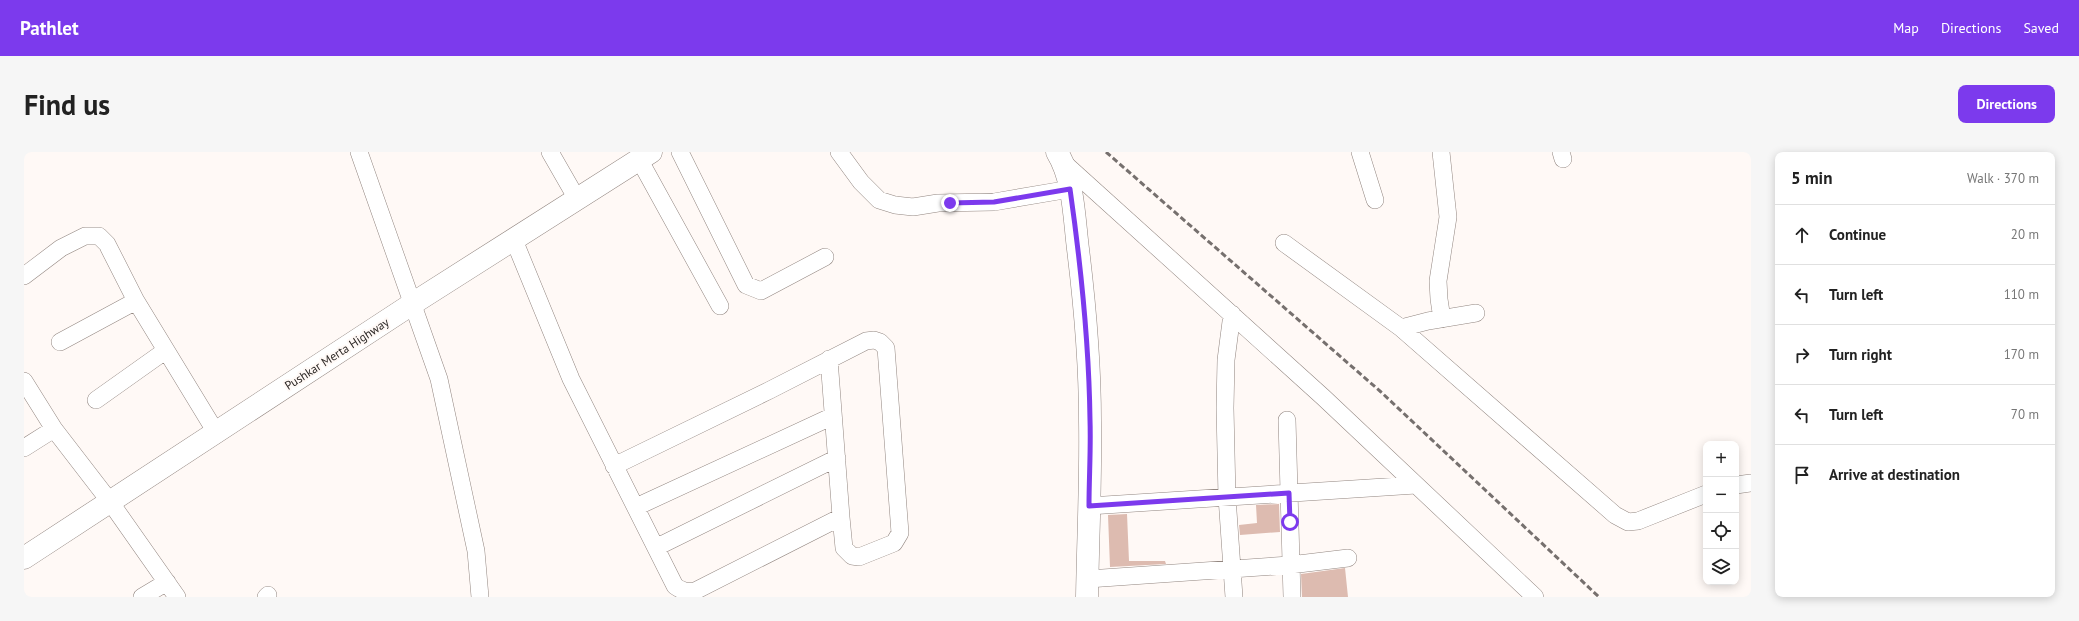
<!DOCTYPE html>
<meta charset="utf-8">
<style>
body{margin:0;font-family:"PT Sans",sans-serif;background:#f6f6f6;color:#222}
.controls{position:absolute;right:12px;bottom:12px;display:grid;overflow:hidden;border-radius:8px;box-shadow:0 2px 10px #0003}
.controls button{width:36px;height:36px;display:grid;place-items:center;padding:0;border:0;border-bottom:1px solid #e0e0e0;background:#fff;color:#222;font:20px sans-serif}
.stop{position:absolute;width:12px;height:12px;margin:-9px;border:3px solid #7c3aed;border-radius:50%;background:#fff}
.stop.end{background:#7c3aed;border-color:#fff;box-shadow:0 1px 4px #0008}
.list{margin:0;padding:0;list-style:none}
h2{display:flex;justify-content:space-between;align-items:center;height:52px;margin:0;padding:0 16px;font-size:17px}
h2 small{font-size:13px;font-weight:400;color:#767676}
.list li{display:grid;grid-template-columns:26px 1fr auto;gap:12px;align-items:center;box-sizing:border-box;height:60px;padding:0 16px;border-top:1px solid #e0e0e0}
.list b{display:block;font-size:15px;white-space:nowrap}
.list em{font-size:13px;font-style:normal;color:#767676}
.icon{flex:none;width:22px;height:22px;fill:none;stroke:currentColor;stroke-width:2;stroke-linecap:round;stroke-linejoin:round}
.map{position:relative;flex:none;width:1727px;height:445px;overflow:hidden;border-radius:8px}
header{display:flex;align-items:center;gap:24px;box-sizing:border-box;height:56px;padding:0 20px;background:#7c3aed;color:#fff}
header strong{font-size:19px}
nav{display:flex;gap:22px;margin-inline-start:auto;font-size:14px}
.intro{display:flex;align-items:center;justify-content:space-between;box-sizing:border-box;height:96px;padding:0 24px}
h1{margin:0;font-size:28px}
.button{padding:10px 18px;border-radius:8px;background:#7c3aed;color:#fff;font-size:14px;font-weight:700}
main{display:flex;gap:24px;padding:0 24px}
aside{flex:1;background:#fff;border-radius:8px;box-shadow:0 2px 10px #0003}
.map>svg:first-child{display:block}
.building{fill:#ddbbb0}
.lines{fill:none;stroke-linecap:round;stroke-linejoin:round}
.minor-casing{stroke:#928680;stroke-width:18}
.major-casing{stroke:#928680;stroke-width:23}
.highway-casing{stroke:#928680;stroke-width:23}
.minor{stroke:#fff;stroke-width:17}
.major{stroke:#fff;stroke-width:22}
.highway{stroke:#fff;stroke-width:22}
.rail{stroke:#76706e;stroke-width:3;stroke-dasharray:6 3;stroke-linecap:butt}
.route{stroke:#7c3aed;stroke-width:5}
.labels{text-anchor:middle;stroke-width:4;stroke-linejoin:round;paint-order:stroke}
.street-label{font-size:12px;fill:#2b2624;stroke:#fff9f6}
</style>
<header>
<strong>Pathlet</strong>
<nav><a>Map</a><a>Directions</a><a>Saved</a></nav>
</header>
<div class="intro"><h1>Find us</h1><a class="button">Directions</a></div>
<main>
<div class="map">
<svg width="1727" height="445" viewBox="0 0 1727 445">
<rect width="100%" height="100%" fill="#fff9f6"/>
<path class="building" d="M 1255,352 L 1256,380 L 1216,383 L 1215,373 L 1233,371 L 1232,353 Z
M 1103,362 L 1105,409 L 1141,409 L 1142,412 L 1086,415 L 1084,363 Z
M 1321,416 L 1324,445 L 1278,445 L 1277,422 Z"/>
<g class="lines">
<g class="minor-casing">
<path id="minor" d="M 335,0 L 415,227 L 452,399 L 456,445
M 526,0 L 553,47
M 656,0 L 722,133 L 737,139 L 801,105
M 815,0 L 837,30 L 855,48 L 871,53 L 889,55 L 914,51 L 970,50 L 1046,37
M 1336,0 L 1351,48
M 1417,0 L 1424,65 L 1414,129 L 1415,147 L 1418,167
M 1537,0 L 1539,7
M 615,7 L 696,154
M 1040,11 L 1299,245 L 1511,445
M 490,88 L 547,227 L 651,434 C 658,439 662,440 671,439 L 817,365 L 805,207
M 1260,91 L 1377,176 L 1591,363 L 1604,370 L 1614,369 L 1682,342
M 0,124 L 37,96 L 61,84 L 75,84 L 83,92 L 112,149 L 193,282
M 1208,162 L 1202,208 L 1201,256 L 1203,345 L 1210,445
M 1377,176 L 1404,169 L 1452,161
M 36,190 L 112,149
M 0,229 L 30,277 L 87,351 L 153,445
M 72,248 L 141,199
M 1263,268 L 1268,445
M 0,296 L 30,277
M 590,314 L 746,238 L 842,189 L 850,188 L 856,190 L 862,196 L 876,381 L 870,391 L 835,405 L 828,404 L 820,396 L 817,365
M 1712,333 L 1727,331
M 1065,354 L 1392,333
M 612,355 L 809,264
M 633,395 L 813,306
M 1064,427 L 1266,413 L 1324,406
M 118,445 L 143,430
M 242,445 L 244,443"/>
</g>
<g class="major-casing">
<path id="major" d="M 1033,0 C 1050,28 1050,65 1054,97 C 1061,154 1066,212 1066,269 C 1067,328 1064,386 1063,445"/>
</g>
<g class="highway-casing">
<path id="highway" d="M 0,406 L 388,152 L 627,0"/>
</g>
<use href="#minor" class="minor"/>
<use href="#major" class="major"/>
<use href="#highway" class="highway"/>
<path class="rail" d="M 1082,0 L 1357,240 L 1575,445"/>
</g>
<g class="lines">
<path class="route" d="M 926,51 L 970,50 L 1046,37 C 1057,114 1065,191 1066,268 C 1067,297 1065,325 1065,354 L 1265,341 L 1266,370"/>
</g>
<g class="labels">
<g class="street-label">
<text transform="translate(313 202) rotate(-33)" y="4">Pushkar Merta Highway</text>
</g>
</g>
</svg>
<div class="controls">
<button>+</button>
<button>−</button>
<button><svg class="icon" aria-label="locate" viewBox="0 0 24 24"><circle cx="12" cy="12" r="6"/><path d="M12 2v4M12 18v4M2 12h4M18 12h4"/></svg></button>
<button><svg class="icon" aria-label="layers" viewBox="0 0 24 24"><path d="M12 4l9 5-9 5-9-5zM3 14l9 5 9-5"/></svg></button>
</div>
<div class="stop" style="left:1266px;top:370px"></div>
<div class="stop end" style="left:926px;top:51px"></div>
</div>
<aside>
<h2>5 min<small>Walk · 370 m</small></h2>
<ul class="list">
<li><svg class="icon" aria-label="ahead" viewBox="0 0 24 24"><path d="M12 20V5M6 11l6-6 6 6"/></svg><div><b>Continue</b></div><em>20 m</em></li>
<li><svg class="icon" aria-label="left" viewBox="0 0 24 24"><path d="M17 20v-9H6M10 6l-5 5 5 5"/></svg><div><b>Turn left</b></div><em>110 m</em></li>
<li><svg class="icon" aria-label="right" viewBox="0 0 24 24"><path d="M7 20v-9h11M14 6l5 5-5 5"/></svg><div><b>Turn right</b></div><em>170 m</em></li>
<li><svg class="icon" aria-label="left" viewBox="0 0 24 24"><path d="M17 20v-9H6M10 6l-5 5 5 5"/></svg><div><b>Turn left</b></div><em>70 m</em></li>
<li><svg class="icon" aria-label="arrive" viewBox="0 0 24 24"><path d="M6 21V4h12l-3 4 3 4H6"/></svg><div><b>Arrive at destination</b></div></li>
</ul>
</aside>
</main>
